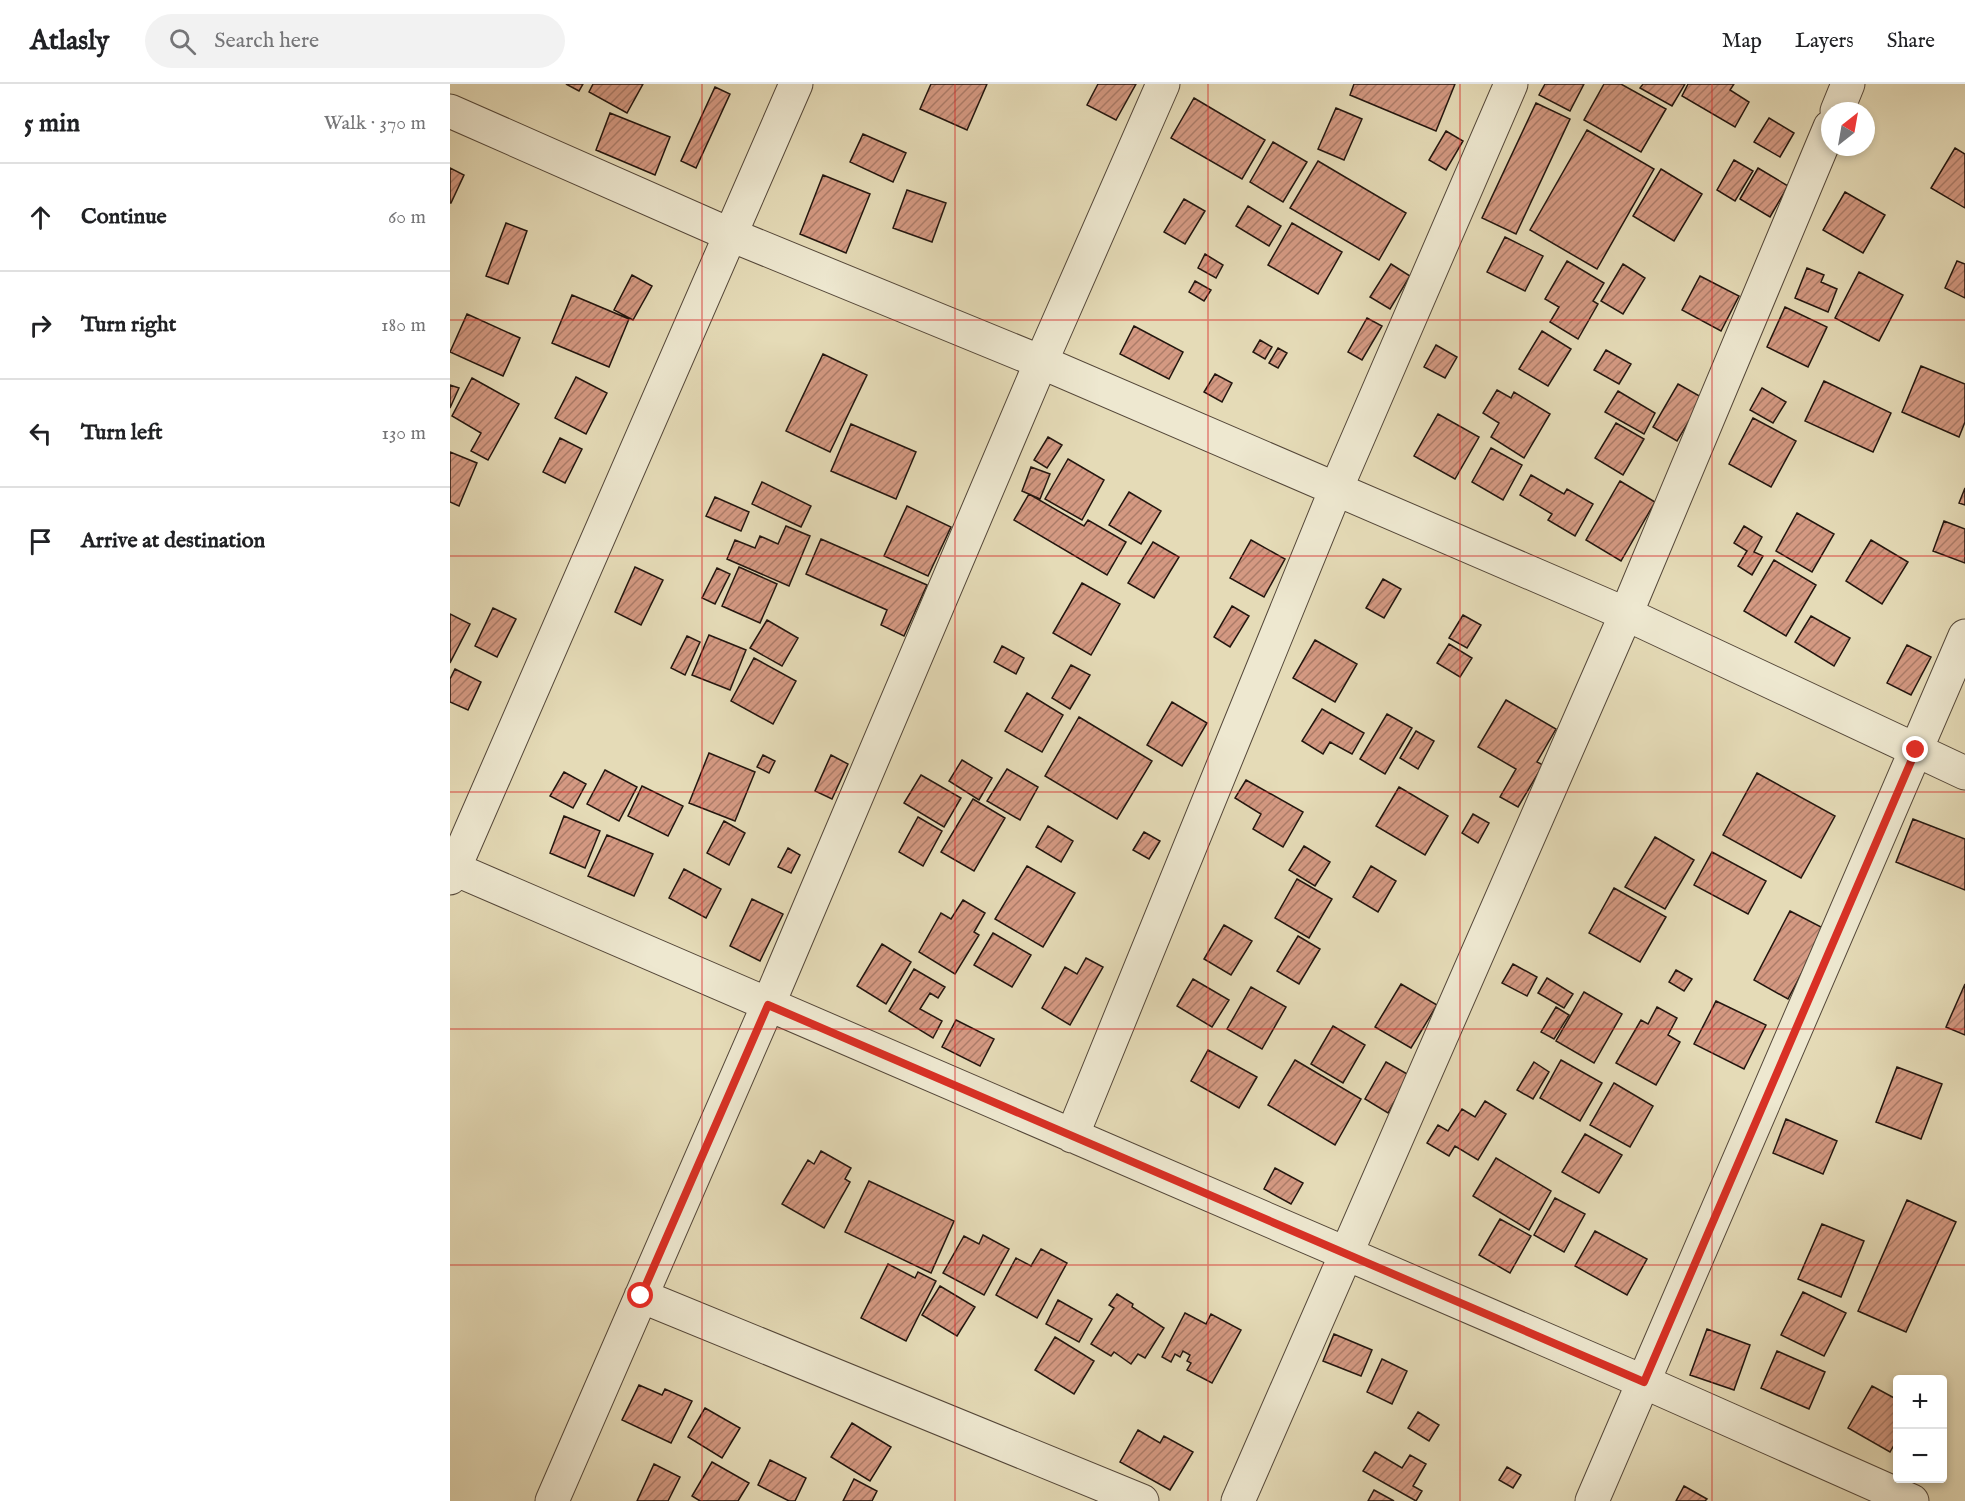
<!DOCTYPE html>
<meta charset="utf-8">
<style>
body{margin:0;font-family:"IM FELL English",serif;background:#f2f2f2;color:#202124}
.controls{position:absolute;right:18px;bottom:18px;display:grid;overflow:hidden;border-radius:6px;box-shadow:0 3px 9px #0003}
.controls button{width:54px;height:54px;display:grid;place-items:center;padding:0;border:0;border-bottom:2px solid #e0e0e0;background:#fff;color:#202124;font:30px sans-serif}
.compass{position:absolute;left:1371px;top:18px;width:54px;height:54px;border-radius:50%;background:#fff;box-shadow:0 3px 9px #0003;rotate:31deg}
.stop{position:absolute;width:18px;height:18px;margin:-14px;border:4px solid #d93025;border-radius:50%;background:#fff}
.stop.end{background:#d93025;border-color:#fff;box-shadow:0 2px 6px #0008}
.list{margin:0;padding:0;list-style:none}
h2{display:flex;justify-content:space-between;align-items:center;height:78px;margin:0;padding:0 24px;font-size:26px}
h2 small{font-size:20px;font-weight:400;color:#757577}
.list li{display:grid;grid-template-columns:39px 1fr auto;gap:18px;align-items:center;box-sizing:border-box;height:108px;padding:0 24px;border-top:2px solid #e0e0e0}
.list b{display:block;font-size:22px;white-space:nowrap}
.list em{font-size:20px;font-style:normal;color:#757577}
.icon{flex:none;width:33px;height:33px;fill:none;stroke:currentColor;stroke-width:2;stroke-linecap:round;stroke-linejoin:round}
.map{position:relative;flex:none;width:1515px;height:1417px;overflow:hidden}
header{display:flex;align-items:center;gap:36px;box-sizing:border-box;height:84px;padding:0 30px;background:#fff;border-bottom:2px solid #e0e0e0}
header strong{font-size:28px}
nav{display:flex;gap:33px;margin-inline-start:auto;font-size:21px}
.search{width:420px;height:54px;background:#f2f2f2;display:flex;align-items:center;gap:15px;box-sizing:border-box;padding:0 21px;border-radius:33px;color:#757577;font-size:22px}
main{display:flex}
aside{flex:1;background:#fff}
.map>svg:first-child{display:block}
.building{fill:url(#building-hatch);stroke:#23160f;stroke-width:1.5}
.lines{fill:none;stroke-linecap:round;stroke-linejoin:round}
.minor-casing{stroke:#544739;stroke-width:35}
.minor{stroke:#eee8d0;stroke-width:33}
.route{stroke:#d93025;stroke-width:8}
.grid{fill:none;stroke:#d62828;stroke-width:1.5;stroke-opacity:0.55}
</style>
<header>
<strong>Atlasly</strong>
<div class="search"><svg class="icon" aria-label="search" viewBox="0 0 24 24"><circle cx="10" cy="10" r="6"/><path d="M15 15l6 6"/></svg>Search here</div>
<nav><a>Map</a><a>Layers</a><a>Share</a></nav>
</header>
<main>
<aside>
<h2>5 min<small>Walk · 370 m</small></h2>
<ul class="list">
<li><svg class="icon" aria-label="ahead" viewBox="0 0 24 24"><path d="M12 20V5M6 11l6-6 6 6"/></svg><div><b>Continue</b></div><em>60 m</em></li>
<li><svg class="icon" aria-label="right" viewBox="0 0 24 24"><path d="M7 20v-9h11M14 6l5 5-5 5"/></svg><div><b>Turn right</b></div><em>180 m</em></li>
<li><svg class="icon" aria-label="left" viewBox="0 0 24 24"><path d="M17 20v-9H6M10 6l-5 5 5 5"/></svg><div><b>Turn left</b></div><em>130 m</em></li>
<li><svg class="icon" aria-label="arrive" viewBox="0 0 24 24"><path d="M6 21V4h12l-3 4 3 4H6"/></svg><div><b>Arrive at destination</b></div></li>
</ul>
</aside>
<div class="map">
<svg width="1515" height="1417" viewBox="0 0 1515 1417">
<defs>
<pattern id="building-hatch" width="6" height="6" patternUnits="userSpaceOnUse" patternTransform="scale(1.5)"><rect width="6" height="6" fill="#d49982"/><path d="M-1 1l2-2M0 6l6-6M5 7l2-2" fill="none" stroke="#ac7c69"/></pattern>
</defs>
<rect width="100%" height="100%" fill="#e5dbb7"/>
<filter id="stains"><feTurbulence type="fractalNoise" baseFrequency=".00333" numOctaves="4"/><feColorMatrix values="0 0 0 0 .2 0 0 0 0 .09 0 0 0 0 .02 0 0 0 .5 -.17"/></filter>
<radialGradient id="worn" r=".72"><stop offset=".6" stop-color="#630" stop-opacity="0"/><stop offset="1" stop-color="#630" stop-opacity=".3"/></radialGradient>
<path class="building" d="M 116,0 L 133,0 L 129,7 Z
M 143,0 L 193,0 L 177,29 L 139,8 Z
M 481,0 L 537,0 L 517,46 L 470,25 Z
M 648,0 L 686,0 L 666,36 L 637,21 Z
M 904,0 L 1005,0 L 986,47 L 900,11 Z
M 1095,0 L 1134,0 L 1120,27 L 1089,11 Z
M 1154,0 L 1171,0 L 1216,25 L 1191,68 L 1134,36 Z
M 1193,0 L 1235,0 L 1222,22 L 1190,4 Z
M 1238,0 L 1284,0 L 1280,6 L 1299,18 L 1285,43 L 1232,12 Z
M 265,3 L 280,10 L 246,84 L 231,77 Z
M 744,14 L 815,56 L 792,95 L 721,54 Z
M 1086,19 L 1120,35 L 1066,150 L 1032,134 Z
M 886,24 L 912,35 L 894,76 L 868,65 Z
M 160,29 L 220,53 L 205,91 L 146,66 Z
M 1319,34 L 1344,49 L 1330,73 L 1304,58 Z
M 1137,46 L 1204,85 L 1147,185 L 1080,146 Z
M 996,47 L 1013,57 L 996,86 L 979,76 Z
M 413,50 L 456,69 L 443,98 L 400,78 Z
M 823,58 L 857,78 L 833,118 L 800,98 Z
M 1505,64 L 1515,70 L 1515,124 L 1481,104 Z
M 1284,76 L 1303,87 L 1285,117 L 1267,106 Z
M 868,77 L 956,129 L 929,176 L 840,124 Z
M 0,84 L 14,91 L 1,119 L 0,119 Z
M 1308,84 L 1338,102 L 1320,133 L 1290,115 Z
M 1211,85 L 1252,110 L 1224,157 L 1183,132 Z
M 373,91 L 420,110 L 396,169 L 350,150 Z
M 457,106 L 496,119 L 482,158 L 443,144 Z
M 1395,108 L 1435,131 L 1413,169 L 1373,146 Z
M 734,115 L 755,127 L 735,160 L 714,148 Z
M 798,122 L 831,142 L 819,162 L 786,142 Z
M 56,139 L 77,147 L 58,200 L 36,192 Z
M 842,139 L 892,168 L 868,210 L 818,181 Z
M 1055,153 L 1093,172 L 1075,207 L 1037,188 Z
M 755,170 L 773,181 L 766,194 L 748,184 Z
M 1117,177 L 1154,199 L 1143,217 L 1148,220 L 1128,255 L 1100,238 L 1109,223 L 1095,215 Z
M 1507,177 L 1515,180 L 1515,214 L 1495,204 Z
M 941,180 L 960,192 L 940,225 L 920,213 Z
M 1173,180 L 1195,194 L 1173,230 L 1151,217 Z
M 1357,184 L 1374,191 L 1371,198 L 1387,205 L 1378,228 L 1345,214 Z
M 1409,188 L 1453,211 L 1429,257 L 1385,234 Z
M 182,191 L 202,202 L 183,236 L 164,226 Z
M 1250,192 L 1289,212 L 1271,247 L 1232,226 Z
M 745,197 L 761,206 L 754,217 L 739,208 Z
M 122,211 L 179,235 L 159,283 L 102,259 Z
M 1335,223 L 1377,243 L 1358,283 L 1317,263 Z
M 17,230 L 70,254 L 53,292 L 0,268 Z
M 917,234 L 932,242 L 912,276 L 898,268 Z
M 684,242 L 733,268 L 719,295 L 670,270 Z
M 1092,247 L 1121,265 L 1098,302 L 1069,285 Z
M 810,256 L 822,263 L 815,275 L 803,268 Z
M 986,261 L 1007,273 L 995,294 L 974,283 Z
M 828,264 L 837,269 L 828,284 L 819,279 Z
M 1156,266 L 1181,280 L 1169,300 L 1144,286 Z
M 373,270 L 417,291 L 380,368 L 336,347 Z
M 1471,282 L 1515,300 L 1515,338 L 1509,353 L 1452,328 Z
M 765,290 L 782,299 L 772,318 L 754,308 Z
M 126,293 L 157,309 L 136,350 L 105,334 Z
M 22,294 L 69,320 L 38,376 L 21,367 L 31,349 L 2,332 Z
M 1374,297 L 1441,329 L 1423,368 L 1355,337 Z
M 1228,300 L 1253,314 L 1227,357 L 1203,343 Z
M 0,301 L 9,304 L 0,324 Z
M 1312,304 L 1336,318 L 1323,339 L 1300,326 Z
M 1047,306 L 1061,314 L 1064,308 L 1100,330 L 1074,374 L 1041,353 L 1049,339 L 1033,329 Z
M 1168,307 L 1205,329 L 1194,350 L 1155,328 Z
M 988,330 L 1029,353 L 1005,395 L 964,372 Z
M 1303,334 L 1346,357 L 1321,403 L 1279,380 Z
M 1166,339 L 1194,355 L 1173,391 L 1145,374 Z
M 401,340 L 466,368 L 446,415 L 381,387 Z
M 598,353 L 612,361 L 597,384 L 584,376 Z
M 110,354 L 132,365 L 115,399 L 93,388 Z
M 1041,364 L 1072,381 L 1053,416 L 1022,398 Z
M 0,368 L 27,379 L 9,422 L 0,418 Z
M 618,375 L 654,396 L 632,436 L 595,415 Z
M 581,383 L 600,390 L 590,415 L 572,407 Z
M 1081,391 L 1114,410 L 1117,405 L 1143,420 L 1125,452 L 1098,436 L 1102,430 L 1070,411 Z
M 1170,397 L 1205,418 L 1171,477 L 1136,456 Z
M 312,398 L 361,422 L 351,443 L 302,420 Z
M 1515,404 L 1515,421 L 1509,419 Z
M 679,408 L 711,427 L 691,460 L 659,441 Z
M 579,410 L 634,442 L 638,436 L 676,458 L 657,491 L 564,436 Z
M 265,413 L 299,428 L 291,447 L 256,432 Z
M 457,422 L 501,443 L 478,492 L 434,472 Z
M 1347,429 L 1384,450 L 1362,488 L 1326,467 Z
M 1494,437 L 1515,445 L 1515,479 L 1483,467 Z
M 336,442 L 360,452 L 339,502 L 277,475 L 285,456 L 305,464 L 310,452 L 328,460 Z
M 1294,442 L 1312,453 L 1304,468 L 1313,472 L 1302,491 L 1288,482 L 1297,467 L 1284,459 Z
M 371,455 L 477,501 L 454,552 L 431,541 L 437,526 L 356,490 Z
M 801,456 L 835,475 L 814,513 L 780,494 Z
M 1421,456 L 1458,478 L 1432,520 L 1396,497 Z
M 703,458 L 729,473 L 704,514 L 678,499 Z
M 1324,476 L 1366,501 L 1336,552 L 1294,527 Z
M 185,483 L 213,496 L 191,541 L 165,528 Z
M 289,483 L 327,500 L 310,539 L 272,522 Z
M 267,484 L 280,490 L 265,520 L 252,514 Z
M 933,495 L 951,505 L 934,534 L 916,524 Z
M 632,499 L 670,520 L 641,571 L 603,549 Z
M 782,522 L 799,532 L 780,563 L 764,553 Z
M 43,524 L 66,535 L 47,573 L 25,562 Z
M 0,530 L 20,540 L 0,579 Z
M 1013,531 L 1031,541 L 1017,564 L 999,554 Z
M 1361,532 L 1400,554 L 1384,582 L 1345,558 Z
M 317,536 L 348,554 L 332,582 L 300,564 Z
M 259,551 L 296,566 L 280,606 L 242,591 Z
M 237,552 L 250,558 L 235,591 L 221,584 Z
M 865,556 L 907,580 L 885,618 L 843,594 Z
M 999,560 L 1022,574 L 1010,593 L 987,579 Z
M 1457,561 L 1481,573 L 1461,611 L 1437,599 Z
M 552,562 L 574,574 L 566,590 L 544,578 Z
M 304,574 L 346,597 L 323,640 L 281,617 Z
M 621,581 L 640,591 L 620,625 L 602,614 Z
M 5,585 L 31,598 L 18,626 L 0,618 L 0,595 Z
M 577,609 L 613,631 L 592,668 L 555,647 Z
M 1056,616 L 1106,645 L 1087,678 L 1093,681 L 1068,723 L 1050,713 L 1066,685 L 1028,663 Z
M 722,618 L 757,639 L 732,682 L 697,661 Z
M 872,625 L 914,649 L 902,670 L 880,658 L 873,670 L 852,657 Z
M 937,630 L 962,644 L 935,690 L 910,675 Z
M 629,633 L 702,677 L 667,735 L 595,692 Z
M 966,647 L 984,657 L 968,685 L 950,674 Z
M 259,669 L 305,688 L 285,737 L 239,719 Z
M 313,671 L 325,677 L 319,689 L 307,683 Z
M 381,671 L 398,680 L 382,715 L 365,707 Z
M 512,676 L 542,694 L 529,716 L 499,697 Z
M 557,685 L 588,703 L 570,736 L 537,717 Z
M 155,686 L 187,703 L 169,737 L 137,720 Z
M 114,688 L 136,700 L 123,724 L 100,712 Z
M 1307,689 L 1385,732 L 1351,794 L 1273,751 Z
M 471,691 L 511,714 L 494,743 L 454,719 Z
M 796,696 L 853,728 L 833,763 L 803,745 L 811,730 L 785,714 Z
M 192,702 L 233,722 L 218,752 L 178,732 Z
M 949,703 L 998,732 L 975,771 L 926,742 Z
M 523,715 L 555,734 L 524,787 L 491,768 Z
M 1023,730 L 1039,739 L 1028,759 L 1012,749 Z
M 114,732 L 150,747 L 135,784 L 100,769 Z
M 468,733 L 492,747 L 473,782 L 449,768 Z
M 1463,735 L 1515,755 L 1515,806 L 1446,778 Z
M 274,737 L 295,749 L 279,781 L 257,769 Z
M 598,742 L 623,757 L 611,778 L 586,763 Z
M 694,748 L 710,757 L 699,775 L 683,766 Z
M 157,751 L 203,770 L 184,812 L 138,792 Z
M 1205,753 L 1244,776 L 1215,825 L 1175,803 Z
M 854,762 L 880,778 L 865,802 L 839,786 Z
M 338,764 L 350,771 L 341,789 L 328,783 Z
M 1262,768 L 1316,797 L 1298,830 L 1244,801 Z
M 577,782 L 625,809 L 593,863 L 545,835 Z
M 921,782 L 946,797 L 928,828 L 903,813 Z
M 234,785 L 271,805 L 256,834 L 219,814 Z
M 847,795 L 882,815 L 859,854 L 825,834 Z
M 1164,804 L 1216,833 L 1190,878 L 1139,849 Z
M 302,815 L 333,830 L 310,877 L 280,862 Z
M 513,816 L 535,829 L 524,848 L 529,851 L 505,890 L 469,868 L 491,829 L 501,835 Z
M 1340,827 L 1375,845 L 1338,915 L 1304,896 Z
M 774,841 L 802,857 L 781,891 L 754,875 Z
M 543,849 L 581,871 L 562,903 L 524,881 Z
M 848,852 L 870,865 L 849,900 L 827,887 Z
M 432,860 L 461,878 L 436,920 L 407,902 Z
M 636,874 L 653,883 L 620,941 L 592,924 L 615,883 L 627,890 Z
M 1063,880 L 1087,893 L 1077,912 L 1052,899 Z
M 464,885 L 495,903 L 488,914 L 480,909 L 470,925 L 492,937 L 483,954 L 439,927 Z
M 1226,886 L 1242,895 L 1234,907 L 1219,898 Z
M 1097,894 L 1123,910 L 1114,924 L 1088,909 Z
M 743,895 L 779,916 L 762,943 L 727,922 Z
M 951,900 L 987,921 L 961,964 L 925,943 Z
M 1515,900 L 1515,951 L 1496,943 Z
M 801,903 L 836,923 L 812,965 L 777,945 Z
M 1134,908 L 1172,930 L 1144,979 L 1106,957 Z
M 1266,917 L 1316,941 L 1294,985 L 1244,960 Z
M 1106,923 L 1119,931 L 1104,955 L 1091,948 Z
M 1207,923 L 1227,934 L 1218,951 L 1230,958 L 1206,1001 L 1166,979 L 1191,936 L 1198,940 Z
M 506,936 L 544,955 L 530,982 L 492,963 Z
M 883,942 L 915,961 L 893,999 L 861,980 Z
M 758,966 L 807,993 L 789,1024 L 741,997 Z
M 845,976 L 911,1015 L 885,1061 L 818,1021 Z
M 1111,976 L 1152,999 L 1130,1037 L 1090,1014 Z
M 936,978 L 959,991 L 938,1029 L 915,1015 Z
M 1084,978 L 1099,988 L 1083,1015 L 1067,1006 Z
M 1447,983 L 1492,1000 L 1471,1055 L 1426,1038 Z
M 1164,999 L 1203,1022 L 1180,1063 L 1140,1041 Z
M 1035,1017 L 1056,1030 L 1028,1076 L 1005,1062 L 999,1072 L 977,1059 L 988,1041 L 998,1047 L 1012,1025 L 1025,1033 Z
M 1336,1035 L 1387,1057 L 1373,1090 L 1323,1069 Z
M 1135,1050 L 1172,1071 L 1149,1109 L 1112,1088 Z
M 371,1067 L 401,1084 L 395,1095 L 400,1098 L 374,1144 L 332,1120 L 358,1076 L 364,1080 Z
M 1046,1074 L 1101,1107 L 1079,1146 L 1023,1112 Z
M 825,1084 L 853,1099 L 841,1120 L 814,1105 Z
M 419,1097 L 504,1137 L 481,1189 L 395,1148 Z
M 1105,1114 L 1135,1130 L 1114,1168 L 1084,1151 Z
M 1457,1116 L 1506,1138 L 1456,1248 L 1408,1227 Z
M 1050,1135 L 1081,1152 L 1060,1189 L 1029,1171 Z
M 1372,1140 L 1414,1157 L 1391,1213 L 1348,1195 Z
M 1145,1147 L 1197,1175 L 1177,1211 L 1125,1182 Z
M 533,1151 L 559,1165 L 534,1211 L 493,1189 L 514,1152 L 529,1160 Z
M 591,1165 L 617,1179 L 587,1234 L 546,1211 L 566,1174 L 581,1182 Z
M 438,1180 L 465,1194 L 468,1188 L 486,1197 L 456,1257 L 411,1234 Z
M 490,1202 L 525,1223 L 507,1252 L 472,1231 Z
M 1353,1208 L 1396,1229 L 1374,1272 L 1331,1251 Z
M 667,1210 L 683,1220 L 682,1223 L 714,1244 L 695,1274 L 688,1270 L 681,1280 L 664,1268 L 661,1272 L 641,1260 L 664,1224 L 659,1221 Z
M 608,1216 L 642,1235 L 629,1258 L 596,1240 Z
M 735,1229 L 756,1240 L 761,1230 L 791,1246 L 762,1299 L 737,1286 L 741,1279 L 737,1277 L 740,1271 L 733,1267 L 730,1273 L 725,1270 L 721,1278 L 712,1273 Z
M 1257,1245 L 1300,1261 L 1284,1306 L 1240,1291 Z
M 884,1250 L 922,1266 L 911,1292 L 873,1277 Z
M 605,1253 L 644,1277 L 624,1310 L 585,1286 Z
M 1327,1267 L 1375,1288 L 1359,1325 L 1311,1304 Z
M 932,1275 L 957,1287 L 942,1320 L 917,1308 Z
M 189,1301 L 212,1311 L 215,1305 L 242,1317 L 221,1359 L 172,1336 Z
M 1422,1302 L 1448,1316 L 1448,1354 L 1440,1368 L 1398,1344 Z
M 255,1324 L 290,1344 L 272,1374 L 238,1353 Z
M 968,1328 L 989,1341 L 979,1357 L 958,1344 Z
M 402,1339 L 441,1363 L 420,1397 L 381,1373 Z
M 688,1346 L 710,1359 L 714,1352 L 743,1368 L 720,1406 L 670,1378 Z
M 925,1368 L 952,1384 L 960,1371 L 976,1380 L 963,1402 L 972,1407 L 966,1417 L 913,1387 Z
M 320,1376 L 356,1394 L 345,1417 L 339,1417 L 308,1401 Z
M 262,1378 L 299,1399 L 288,1417 L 250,1417 L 242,1412 Z
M 204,1380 L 230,1393 L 218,1417 L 187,1417 Z
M 1057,1383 L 1071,1391 L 1063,1404 L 1049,1396 Z
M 404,1395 L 427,1407 L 422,1417 L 393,1417 Z
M 1234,1402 L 1257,1415 L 1255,1417 L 1226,1417 Z
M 924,1406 L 944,1417 L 918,1417 Z"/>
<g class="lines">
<g class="minor-casing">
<path id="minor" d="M 0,27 L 281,151 L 591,278 L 1176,530 L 1515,689
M 1387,27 L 1398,0
M 0,783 L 1194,1298 L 1462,1417
M 0,794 L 346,0
M 622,1052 L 886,405 L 1061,0
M 191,1212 L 692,1417
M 102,1417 L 318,921 L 591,278 L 713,0
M 788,1417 L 1176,530 L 1380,43
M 1142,1417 L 1515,552"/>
</g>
<use href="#minor" class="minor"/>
</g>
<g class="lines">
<path class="route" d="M 191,1212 L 318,921 L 1194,1298 L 1466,666"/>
</g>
<path class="grid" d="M 252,0 L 252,1417M 505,0 L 505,1417M 758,0 L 758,1417M 1010,0 L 1010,1417M 1262,0 L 1262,1417M 0,236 L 1515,236M 0,472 L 1515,472M 0,708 L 1515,708M 0,945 L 1515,945M 0,1181 L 1515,1181"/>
<rect width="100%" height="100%" filter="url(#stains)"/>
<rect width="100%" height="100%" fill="url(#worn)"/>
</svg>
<div class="controls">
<button>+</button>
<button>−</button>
</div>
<svg class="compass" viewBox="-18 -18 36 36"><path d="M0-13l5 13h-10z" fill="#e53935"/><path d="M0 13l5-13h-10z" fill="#757577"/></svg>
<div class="stop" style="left:191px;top:1212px"></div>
<div class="stop end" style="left:1466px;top:666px"></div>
</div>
</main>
